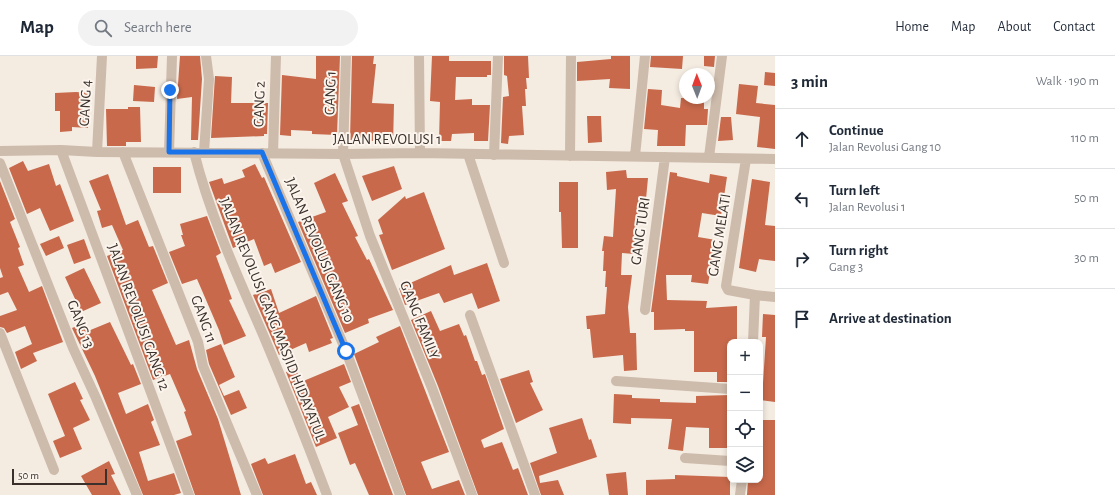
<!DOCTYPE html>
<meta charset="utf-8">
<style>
body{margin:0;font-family:"Alegreya Sans",sans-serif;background:#f2f2f3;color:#1f2937}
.controls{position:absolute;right:12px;bottom:12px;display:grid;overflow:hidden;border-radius:8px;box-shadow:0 2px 6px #0003}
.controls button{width:36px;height:36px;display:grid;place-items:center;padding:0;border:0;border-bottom:1px solid #e0e1e3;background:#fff;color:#1f2937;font:20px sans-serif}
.compass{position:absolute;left:679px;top:12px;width:36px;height:36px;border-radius:50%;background:#fff;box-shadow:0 2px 6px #0003;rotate:359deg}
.scale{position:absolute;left:12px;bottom:10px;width:95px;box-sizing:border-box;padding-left:4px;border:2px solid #3b302b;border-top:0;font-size:11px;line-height:14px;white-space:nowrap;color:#3b302b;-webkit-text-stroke:3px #fbf5ee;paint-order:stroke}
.stop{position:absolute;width:12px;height:12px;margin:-9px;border:3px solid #1a73e8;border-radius:50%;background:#fff}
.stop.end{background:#1a73e8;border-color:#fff;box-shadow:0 1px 4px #0008}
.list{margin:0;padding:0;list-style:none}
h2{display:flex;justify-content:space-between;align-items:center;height:52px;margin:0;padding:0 16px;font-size:17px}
h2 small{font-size:13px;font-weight:400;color:#747a83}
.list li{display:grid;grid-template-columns:26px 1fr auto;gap:12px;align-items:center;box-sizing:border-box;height:60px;padding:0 16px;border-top:1px solid #e0e1e3}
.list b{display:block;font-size:15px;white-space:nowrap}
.list p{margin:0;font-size:13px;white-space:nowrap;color:#747a83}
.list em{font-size:13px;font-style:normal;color:#747a83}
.icon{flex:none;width:22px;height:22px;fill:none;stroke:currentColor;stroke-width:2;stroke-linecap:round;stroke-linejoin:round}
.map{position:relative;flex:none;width:775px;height:439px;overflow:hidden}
header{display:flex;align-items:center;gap:24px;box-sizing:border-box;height:56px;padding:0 20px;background:#fff;border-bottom:1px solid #e0e1e3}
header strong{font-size:19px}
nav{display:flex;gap:22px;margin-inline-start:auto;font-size:14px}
.search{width:280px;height:36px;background:#f2f2f3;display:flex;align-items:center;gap:10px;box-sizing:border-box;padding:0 14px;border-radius:22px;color:#747a83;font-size:15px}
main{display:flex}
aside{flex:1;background:#fff}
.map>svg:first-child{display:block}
.building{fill:#c8694b}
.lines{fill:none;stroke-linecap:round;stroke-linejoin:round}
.minor{stroke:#cdbbac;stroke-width:10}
.route{stroke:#1a73e8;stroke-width:5}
.labels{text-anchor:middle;stroke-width:4;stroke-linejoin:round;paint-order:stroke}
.street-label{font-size:15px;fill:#3b302b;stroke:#fbf5ee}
</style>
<header>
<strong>Map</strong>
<div class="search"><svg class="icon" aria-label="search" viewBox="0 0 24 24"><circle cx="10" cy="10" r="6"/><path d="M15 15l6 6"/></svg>Search here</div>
<nav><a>Home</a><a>Map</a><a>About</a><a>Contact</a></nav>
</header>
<main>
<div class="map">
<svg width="775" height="439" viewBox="0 0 775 439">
<rect width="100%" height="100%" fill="#f4ebe1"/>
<path class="building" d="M 136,0 L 158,0 L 157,12 L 136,13 Z
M 180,0 L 200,0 L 202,23 L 198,84 L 191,84 L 192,41 L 177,43 Z
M 316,0 L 340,0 L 337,79 L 312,78 L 312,75 L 291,74 L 291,80 L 280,79 L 282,19 L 316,23 Z
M 352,0 L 374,0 L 373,8 L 376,8 L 372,47 L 394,48 L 393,89 L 375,88 L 375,85 L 350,84 Z
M 432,0 L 449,0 L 449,5 L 491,5 L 491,19 L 487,19 L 487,21 L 456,21 L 455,44 L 472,43 L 472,49 L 490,49 L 488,85 L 474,85 L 474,77 L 452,78 L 451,85 L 439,85 L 440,46 L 430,45 Z
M 504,0 L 528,0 L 529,22 L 526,22 L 527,33 L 525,33 L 526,50 L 522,50 L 524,79 L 509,80 L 508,88 L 501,87 L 503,41 L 509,40 L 507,20 L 504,19 Z
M 611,0 L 630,0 L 630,33 L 609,32 L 610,23 L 577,25 L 577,6 L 611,3 Z
M 651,0 L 683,0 L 682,13 L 650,11 Z
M 704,0 L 715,0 L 714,11 L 704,10 Z
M 765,16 L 775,17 L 775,30 L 764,29 Z
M 215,20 L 232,21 L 231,47 L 268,47 L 267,78 L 264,78 L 264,80 L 211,82 Z
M 739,28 L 758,30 L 756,47 L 775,49 L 775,93 L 757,91 L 760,61 L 736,58 Z
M 134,29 L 155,31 L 154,46 L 133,45 Z
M 648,33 L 662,34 L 661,49 L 680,52 L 681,42 L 704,42 L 704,53 L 708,53 L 707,69 L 686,69 L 685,90 L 657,90 L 658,74 L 644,73 Z
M 76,36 L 89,37 L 88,72 L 72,71 L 72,75 L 60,76 L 60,55 L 55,55 L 55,37 Z
M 128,51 L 140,51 L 141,86 L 126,86 L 126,90 L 107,90 L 106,53 L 128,53 Z
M 587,60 L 601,60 L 602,86 L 588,87 Z
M 721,61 L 731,61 L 733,84 L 718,85 Z
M 23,105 L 28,115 L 49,108 L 56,130 L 60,128 L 74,165 L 50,175 L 40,152 L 27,158 L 9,112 Z
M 255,108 L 262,122 L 264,121 L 301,206 L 275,217 L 271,207 L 264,210 L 254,183 L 233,192 L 209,126 L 222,122 L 224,128 L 245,121 L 242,114 Z
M 394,110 L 402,133 L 372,145 L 362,120 Z
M 153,111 L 181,111 L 181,137 L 153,137 Z
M 626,114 L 627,122 L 648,122 L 646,143 L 639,143 L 634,198 L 622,197 L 621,219 L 632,219 L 628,251 L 630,277 L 636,277 L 637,314 L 624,315 L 623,299 L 593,302 L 590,273 L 587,273 L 586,260 L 605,258 L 607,231 L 605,231 L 606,215 L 603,215 L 604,195 L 602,195 L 604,180 L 613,181 L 616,133 L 607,134 L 606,116 Z
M 670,116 L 677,117 L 677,120 L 709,127 L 710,118 L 727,121 L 721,160 L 702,157 L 698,181 L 716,184 L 708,228 L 691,226 L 692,219 L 666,219 L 667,244 L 707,245 L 706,252 L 737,250 L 737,286 L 730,286 L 730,326 L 717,326 L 717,316 L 694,316 L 694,275 L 685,275 L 685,273 L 654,274 L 654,256 L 651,256 Z
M 335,117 L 348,145 L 342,147 L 358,180 L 355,181 L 367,204 L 369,203 L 393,254 L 368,263 L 369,267 L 345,277 L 298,166 L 326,156 L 314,127 Z
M 108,118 L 126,169 L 138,164 L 149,191 L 153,190 L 168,227 L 152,234 L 176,289 L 189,284 L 197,313 L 218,363 L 241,439 L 195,439 L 176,385 L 192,379 L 184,356 L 186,355 L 170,318 L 153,324 L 107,200 L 123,194 L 112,169 L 102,172 L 97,155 L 101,154 L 89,125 Z
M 752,123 L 770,126 L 765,169 L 775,170 L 775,205 L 759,203 L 756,216 L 739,212 Z
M 0,125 L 15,163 L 10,166 L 20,191 L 18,192 L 24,209 L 18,211 L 29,236 L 42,230 L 63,286 L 33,297 L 37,305 L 21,313 L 15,296 L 32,288 L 25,270 L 7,277 L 4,272 L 0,271 L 0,260 L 17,254 L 8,236 L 0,239 L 0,222 L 3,221 L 0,212 Z
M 559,126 L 578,126 L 578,192 L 562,192 L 561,156 L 559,156 Z
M 424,136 L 445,193 L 392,214 L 379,179 L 383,178 L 378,164 L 405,140 L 406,143 Z
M 207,160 L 221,197 L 216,200 L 232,243 L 229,244 L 246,280 L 224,289 L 219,274 L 197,223 L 182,228 L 169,196 L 185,190 L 181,179 L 183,179 L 180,168 Z
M 59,180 L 64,192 L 46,200 L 40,188 Z
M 84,183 L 91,202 L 74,208 L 67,189 Z
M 487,207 L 500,245 L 478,253 L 472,237 L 444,247 L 439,237 L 405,249 L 399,232 L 451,209 L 454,219 Z
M 84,212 L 101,247 L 81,256 L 65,221 Z
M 271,233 L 279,257 L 316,240 L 333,282 L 330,283 L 332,287 L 309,296 L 306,287 L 279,299 L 253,239 Z
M 431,255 L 440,275 L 459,268 L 464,280 L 466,279 L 475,305 L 477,305 L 482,319 L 485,318 L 504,373 L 481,384 L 484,392 L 502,386 L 513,414 L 518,412 L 528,439 L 478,439 L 438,330 L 411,264 Z
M 763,258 L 775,259 L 775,346 L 760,344 L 760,326 L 763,327 L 766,281 L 762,281 Z
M 110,266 L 131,309 L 133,308 L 141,328 L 118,337 L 126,358 L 148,348 L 154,364 L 151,366 L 160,389 L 139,396 L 148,425 L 174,417 L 181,437 L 174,439 L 143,439 L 95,320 L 72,272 L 85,267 L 88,275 Z
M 400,270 L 449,396 L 421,406 L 432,433 L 459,424 L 465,439 L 406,439 L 354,298 L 379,286 L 376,281 Z
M 221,288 L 235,321 L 219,329 L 224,340 L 239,334 L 247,352 L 231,359 L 209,308 L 206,294 Z
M 344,308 L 351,326 L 339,331 L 349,351 L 328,361 L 337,382 L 316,391 L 286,316 L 296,312 L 301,326 Z
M 529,314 L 533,326 L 530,327 L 543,354 L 516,367 L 500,323 Z
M 75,326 L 83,343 L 80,344 L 90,364 L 73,372 L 82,393 L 60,402 L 53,385 L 65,380 L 48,338 Z
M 614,338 L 632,339 L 632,342 L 660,343 L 660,346 L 696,347 L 696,340 L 730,339 L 730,378 L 727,378 L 727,392 L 709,392 L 709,372 L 686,371 L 683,395 L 668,393 L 672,363 L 631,362 L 631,368 L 613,367 Z
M 359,348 L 393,439 L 369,439 L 355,407 L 350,409 L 338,377 L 358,369 L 351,351 Z
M 582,362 L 589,384 L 591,383 L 597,401 L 539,420 L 540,427 L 558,424 L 564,439 L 541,439 L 530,407 L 557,397 L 549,372 Z
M 760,364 L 775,364 L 775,439 L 747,439 L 748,424 L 760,424 Z
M 295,398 L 306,428 L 311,426 L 317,439 L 263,439 L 251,408 L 265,402 L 268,408 Z
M 109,405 L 115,418 L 111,419 L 121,439 L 92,439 L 81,420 Z
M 626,416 L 628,439 L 609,439 L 606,418 Z
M 675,419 L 730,421 L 730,439 L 646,439 L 646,424 L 675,423 Z"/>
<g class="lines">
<path class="minor" d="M 346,0 L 343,98 L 370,180 L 432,332 L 472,439
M 419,0 L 420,97
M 61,94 L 189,439
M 0,95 L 61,94 L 97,96 L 343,98 L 420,97 L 775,103
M 97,96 L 102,0
M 123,96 L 198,286 L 203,310 L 257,439
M 169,96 L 172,0
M 194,96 C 210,160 238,221 264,281 C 286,333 307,386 327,439
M 204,96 L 209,23 L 206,0
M 262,97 L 346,295 L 400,439
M 273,97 L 276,0
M 468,98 L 504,207
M 494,99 L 498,0
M 570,100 L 571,0
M 635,100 L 645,0
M 709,101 L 722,0
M 746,103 L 726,230 L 728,234 L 755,239 L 753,286
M 0,107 L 73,292 L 96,342 L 137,439
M 755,239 L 775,241
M 645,254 L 665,101
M 470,259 L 535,439
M 0,277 L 54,414
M 616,325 L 730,333
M 685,402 L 730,405
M 740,439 L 742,424"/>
</g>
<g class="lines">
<path class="route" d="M 170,34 L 169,96 L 262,96 L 346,295"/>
</g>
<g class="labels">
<g class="street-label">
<text transform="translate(330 37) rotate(-88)" y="5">GANG 1</text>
<text transform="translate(85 47) rotate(-87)" y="5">GANG 4</text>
<text transform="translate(259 48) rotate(-88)" y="5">GANG 2</text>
<text x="387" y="88">JALAN REVOLUSI 1</text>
<text transform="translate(640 175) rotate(-82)" y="5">GANG TURI</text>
<text transform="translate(719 179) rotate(-81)" y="5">GANG MELATI</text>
<text transform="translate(320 194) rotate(67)" y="5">JALAN REVOLUSI GANG 10</text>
<text transform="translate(139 261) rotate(70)" y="5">JALAN REVOLUSI GANG 12</text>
<text transform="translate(204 263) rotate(70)" y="5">GANG 11</text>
<text transform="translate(273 263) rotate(68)" y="5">JALAN REVOLUSI GANG MASJID HIDAYATUL</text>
<text transform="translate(420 264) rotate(68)" y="5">GANG FAMILY</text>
<text transform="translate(81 268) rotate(68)" y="5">GANG 13</text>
</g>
</g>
</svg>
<div class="controls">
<button>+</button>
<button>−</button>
<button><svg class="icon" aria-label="locate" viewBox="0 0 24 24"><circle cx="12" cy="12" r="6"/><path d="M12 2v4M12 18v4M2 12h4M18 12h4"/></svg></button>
<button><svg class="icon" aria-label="layers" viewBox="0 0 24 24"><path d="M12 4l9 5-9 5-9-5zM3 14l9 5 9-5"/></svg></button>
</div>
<svg class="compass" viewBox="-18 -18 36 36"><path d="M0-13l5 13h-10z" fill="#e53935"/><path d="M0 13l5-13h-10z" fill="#747a83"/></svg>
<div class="scale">50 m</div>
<div class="stop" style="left:346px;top:295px"></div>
<div class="stop end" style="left:170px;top:34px"></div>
</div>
<aside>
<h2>3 min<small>Walk · 190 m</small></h2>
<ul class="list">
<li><svg class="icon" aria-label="ahead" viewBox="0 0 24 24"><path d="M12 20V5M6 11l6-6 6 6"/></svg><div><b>Continue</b><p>Jalan Revolusi Gang 10</p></div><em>110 m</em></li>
<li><svg class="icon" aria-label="left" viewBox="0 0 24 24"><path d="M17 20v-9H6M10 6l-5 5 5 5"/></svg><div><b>Turn left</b><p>Jalan Revolusi 1</p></div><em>50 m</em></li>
<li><svg class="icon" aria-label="right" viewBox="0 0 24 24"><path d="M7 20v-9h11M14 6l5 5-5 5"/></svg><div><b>Turn right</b><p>Gang 3</p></div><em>30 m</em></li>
<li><svg class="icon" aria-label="arrive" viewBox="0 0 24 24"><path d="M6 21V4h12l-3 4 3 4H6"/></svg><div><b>Arrive at destination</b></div></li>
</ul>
</aside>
</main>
